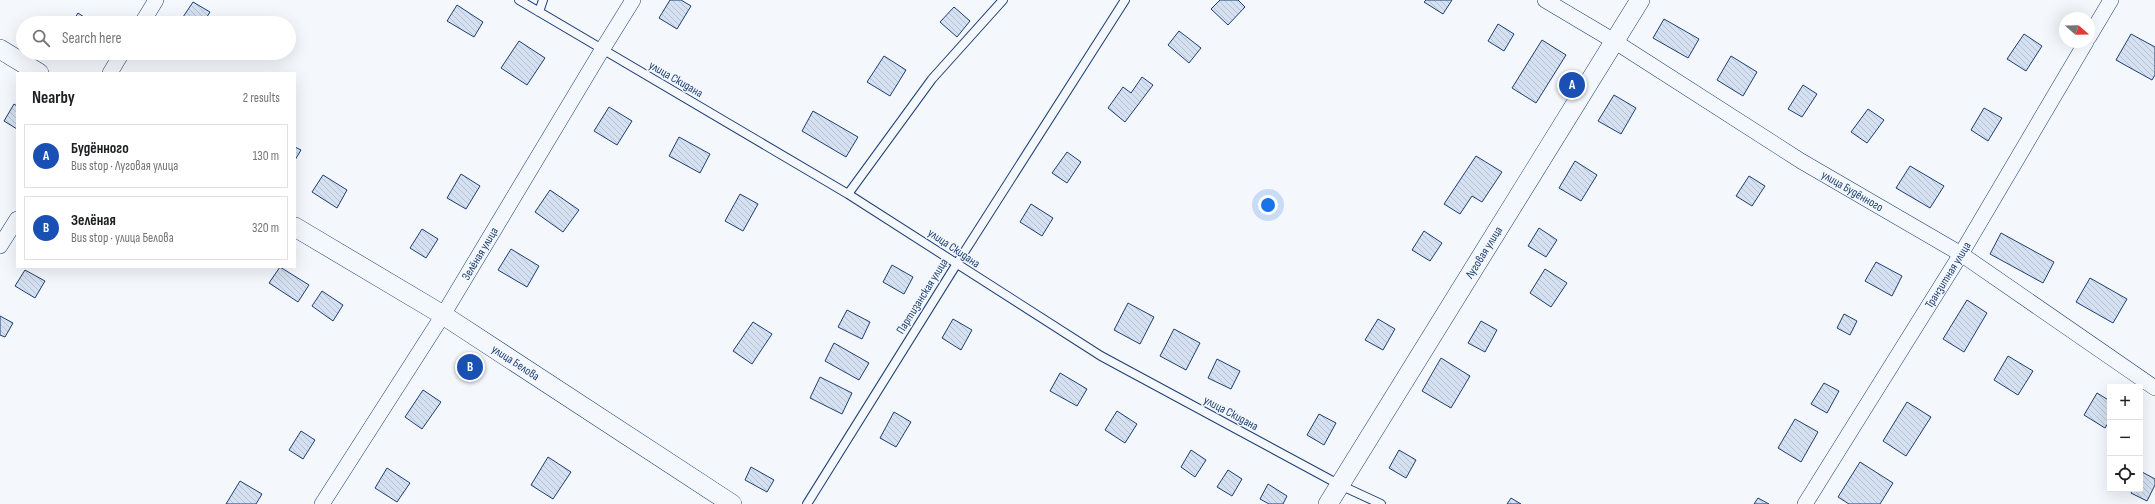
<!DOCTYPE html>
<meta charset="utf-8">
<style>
body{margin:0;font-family:"Sofia Sans Condensed",sans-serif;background:#f2f2f2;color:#202124}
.controls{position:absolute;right:12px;bottom:12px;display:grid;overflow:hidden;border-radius:0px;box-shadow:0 4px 16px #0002}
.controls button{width:36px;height:36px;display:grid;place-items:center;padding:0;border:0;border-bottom:1px solid #e0e0e0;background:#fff;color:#202124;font:20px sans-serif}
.compass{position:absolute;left:2059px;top:12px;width:36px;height:36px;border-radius:50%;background:#fff;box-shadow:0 4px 16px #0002;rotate:110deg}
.you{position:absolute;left:1268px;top:205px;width:14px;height:14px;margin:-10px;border:3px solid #fff;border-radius:50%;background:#1a73e8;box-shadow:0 0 0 6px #1a73e833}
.badge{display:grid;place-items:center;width:26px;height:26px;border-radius:50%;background:#c62828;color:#fff;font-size:13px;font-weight:700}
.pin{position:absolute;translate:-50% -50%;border:2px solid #fff;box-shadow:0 1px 4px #0006}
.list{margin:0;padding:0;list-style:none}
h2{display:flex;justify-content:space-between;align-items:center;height:52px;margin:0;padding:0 16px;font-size:17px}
h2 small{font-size:13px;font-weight:400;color:#757577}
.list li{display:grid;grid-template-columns:26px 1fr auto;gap:12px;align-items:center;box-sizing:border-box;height:64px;margin:0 8px 8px;padding:0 8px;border:1px solid #e0e0e0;border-radius:0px}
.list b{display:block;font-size:15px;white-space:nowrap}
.list p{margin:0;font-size:13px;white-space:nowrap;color:#757577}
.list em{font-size:13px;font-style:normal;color:#757577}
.icon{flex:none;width:22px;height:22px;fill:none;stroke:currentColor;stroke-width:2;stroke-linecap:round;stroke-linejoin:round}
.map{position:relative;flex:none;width:2155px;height:504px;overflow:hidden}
.search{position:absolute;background:#fff;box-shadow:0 4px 16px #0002;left:16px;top:16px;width:280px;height:44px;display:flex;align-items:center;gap:10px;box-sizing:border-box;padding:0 14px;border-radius:22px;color:#757577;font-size:15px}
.panel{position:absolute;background:#fff;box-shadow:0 4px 16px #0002;left:16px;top:72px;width:280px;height:196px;border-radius:0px}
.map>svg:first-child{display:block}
.building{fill:url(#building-back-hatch);stroke:#1d3f73}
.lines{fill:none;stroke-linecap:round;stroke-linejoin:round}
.service-casing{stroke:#1d3f73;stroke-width:10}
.minor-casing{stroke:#1d3f73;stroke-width:16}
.tertiary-casing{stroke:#1d3f73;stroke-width:20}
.service{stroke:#f4f7fb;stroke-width:8}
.minor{stroke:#f4f7fb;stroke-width:15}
.tertiary{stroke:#f4f7fb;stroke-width:19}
.labels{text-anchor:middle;stroke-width:3;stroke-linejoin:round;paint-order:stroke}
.street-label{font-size:12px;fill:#1d3f73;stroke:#f4f7fb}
</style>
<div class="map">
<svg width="2155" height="504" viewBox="0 0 2155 504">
<defs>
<pattern id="building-back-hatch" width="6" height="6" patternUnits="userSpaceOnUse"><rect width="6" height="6" fill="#d5e0f0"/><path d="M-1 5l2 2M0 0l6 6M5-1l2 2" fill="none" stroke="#b6c1d1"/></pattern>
</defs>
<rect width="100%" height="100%" fill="#f4f7fb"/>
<path class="building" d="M 670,0 L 681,0 L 691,6 L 677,29 L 659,18 Z
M 1220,0 L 1238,0 L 1245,7 L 1228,25 L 1211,9 Z
M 1426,0 L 1452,0 L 1443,14 L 1424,2 Z
M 193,2 L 210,12 L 203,23 L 179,23 Z
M 457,5 L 483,22 L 474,37 L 447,21 Z
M 954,7 L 970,21 L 957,37 L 940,22 Z
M 78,13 L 90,21 L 89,23 L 72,23 Z
M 1664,19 L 1699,39 L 1688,58 L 1653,38 Z
M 1498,24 L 1514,34 L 1504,51 L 1488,41 Z
M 1179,31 L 1201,48 L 1189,63 L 1168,45 Z
M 2024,34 L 2042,46 L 2026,71 L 2007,59 Z
M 2131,34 L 2155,47 L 2155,75 L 2152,80 L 2116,60 Z
M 1542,40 L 1566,55 L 1536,103 L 1512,88 Z
M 519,41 L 545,58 L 527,85 L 501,68 Z
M 884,56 L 906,70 L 890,96 L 867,82 Z
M 1731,56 L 1757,72 L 1743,96 L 1717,80 Z
M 1142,77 L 1153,85 L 1125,122 L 1108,108 L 1123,87 L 1131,93 Z
M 1803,85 L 1817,94 L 1802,117 L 1788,109 Z
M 1614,95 L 1636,108 L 1621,134 L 1598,121 Z
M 14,104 L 17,106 L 17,129 L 4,121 Z
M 609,107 L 632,121 L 617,145 L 594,131 Z
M 1984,108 L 2002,118 L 1988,141 L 1971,130 Z
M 1868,109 L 1884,120 L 1867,143 L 1851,132 Z
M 813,111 L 858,137 L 846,157 L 802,131 Z
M 679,137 L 710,154 L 700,173 L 669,156 Z
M 295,147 L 301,150 L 295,160 Z
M 1067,152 L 1081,162 L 1067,183 L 1052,173 Z
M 1476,156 L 1502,172 L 1482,202 L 1472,196 L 1460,214 L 1444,204 Z
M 1575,161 L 1597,175 L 1581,201 L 1559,188 Z
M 1910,166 L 1944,186 L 1930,208 L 1896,188 Z
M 461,174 L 480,186 L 466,209 L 447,198 Z
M 323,175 L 347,190 L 337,208 L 312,192 Z
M 1749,176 L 1765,186 L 1752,206 L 1736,196 Z
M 550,190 L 579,210 L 563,232 L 535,212 Z
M 740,194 L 758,204 L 743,231 L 725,221 Z
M 1031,204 L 1053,218 L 1042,236 L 1020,222 Z
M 1539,228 L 1557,240 L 1546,257 L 1528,246 Z
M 422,229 L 438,239 L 426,258 L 410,248 Z
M 1424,231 L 1442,243 L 1430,261 L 1412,250 Z
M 2001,233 L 2054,262 L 2043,283 L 1990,254 Z
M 511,249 L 539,266 L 527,287 L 498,270 Z
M 1876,262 L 1902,276 L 1892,296 L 1865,281 Z
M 892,265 L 913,277 L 904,294 L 883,282 Z
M 280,267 L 309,285 L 298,302 L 269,283 Z
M 1545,269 L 1567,283 L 1551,307 L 1530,293 Z
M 25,270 L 45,281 L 35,298 L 15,286 Z
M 2090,278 L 2127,299 L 2113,323 L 2076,302 Z
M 322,291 L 343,305 L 333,321 L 312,306 Z
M 1967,300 L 1987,313 L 1964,352 L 1943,339 Z
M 1128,303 L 1154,317 L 1140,344 L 1114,330 Z
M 847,310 L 870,322 L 862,339 L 838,327 Z
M 1844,314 L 1857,321 L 1850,335 L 1837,328 Z
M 0,316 L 13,323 L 5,337 L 0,335 Z
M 953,319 L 972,330 L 961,350 L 942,338 Z
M 1378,319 L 1395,329 L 1383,350 L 1365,340 Z
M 1481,321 L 1497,330 L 1485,352 L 1468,343 Z
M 753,322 L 772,334 L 752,364 L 733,351 Z
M 1174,329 L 1200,343 L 1186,370 L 1160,356 Z
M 834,343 L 869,363 L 859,380 L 825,361 Z
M 2008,356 L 2033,371 L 2018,395 L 1994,380 Z
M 1441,358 L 1470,376 L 1451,408 L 1422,391 Z
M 1217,359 L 1240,371 L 1231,389 L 1208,378 Z
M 1060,373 L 1087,389 L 1077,406 L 1050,391 Z
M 820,377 L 852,393 L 842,414 L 810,398 Z
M 1824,383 L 1839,391 L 1827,413 L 1811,404 Z
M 423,390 L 441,402 L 422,429 L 405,417 Z
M 2097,393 L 2110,401 L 2110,420 L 2105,428 L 2084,415 Z
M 1907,402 L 1931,417 L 1906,456 L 1883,441 Z
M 1117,411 L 1137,424 L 1125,443 L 1105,430 Z
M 894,412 L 911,422 L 896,447 L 880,438 Z
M 1319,414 L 1336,423 L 1324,445 L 1307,435 Z
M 1795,419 L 1818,432 L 1801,462 L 1778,448 Z
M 301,431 L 315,440 L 303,459 L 289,450 Z
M 1191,450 L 1206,460 L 1195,477 L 1181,467 Z
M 1399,450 L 1416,460 L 1406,478 L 1389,468 Z
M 548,457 L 571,472 L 553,499 L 531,485 Z
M 1860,462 L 1893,483 L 1880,504 L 1849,504 L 1838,497 Z
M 751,467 L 774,480 L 767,492 L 745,480 Z
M 387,468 L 410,483 L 397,502 L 375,488 Z
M 1228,470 L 1242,479 L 1232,496 L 1217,487 Z
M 2142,472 L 2155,479 L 2155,485 L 2147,501 L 2131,493 L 2133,489 L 2140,489 Z
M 240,481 L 262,494 L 256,504 L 226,504 Z
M 1268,484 L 1287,496 L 1283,504 L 1269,504 L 1260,499 Z
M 1511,498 L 1521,504 L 1507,504 Z
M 1758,498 L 1769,504 L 1754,504 Z"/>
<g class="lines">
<g class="service-casing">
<path id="service" d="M 519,0 L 848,194 L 1101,356 L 1340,485 L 1381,504
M 539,12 L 543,0
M 848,194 L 932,79 L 1003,0
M 807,504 L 956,265 L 1125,0"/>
</g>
<g class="minor-casing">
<g id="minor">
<path id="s1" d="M 1545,0 L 1614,41 L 1801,161 L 1961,254 L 2155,388"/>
<path d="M 142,23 L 156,0"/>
<path d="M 2089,37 L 2111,0"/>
<path d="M 110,73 L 122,53"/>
<path d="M 0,246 L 17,219"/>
<path id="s2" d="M 322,504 L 443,315 L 602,50 L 633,0"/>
<path id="s3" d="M 1805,504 L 1961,254 L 2086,42"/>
</g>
</g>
<g class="tertiary-casing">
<g id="tertiary">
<path d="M 0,49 L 39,73"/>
<path id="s4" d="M 295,227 L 443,315 L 732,504"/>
<path id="s5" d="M 1328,504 L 1640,0"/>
</g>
</g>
<use href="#service" class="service"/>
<use href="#minor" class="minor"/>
<use href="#tertiary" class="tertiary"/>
</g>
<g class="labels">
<g class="street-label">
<text transform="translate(676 79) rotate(30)" y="4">улица Скидана</text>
<text dy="4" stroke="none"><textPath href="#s1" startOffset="362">улица Будённого</textPath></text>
<text transform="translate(954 248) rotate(34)" y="4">улица Скидана</text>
<text dy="4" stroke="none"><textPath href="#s5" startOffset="296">Луговая улица</textPath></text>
<text dy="4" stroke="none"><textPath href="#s2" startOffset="296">Зелёная улица</textPath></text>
<text dy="4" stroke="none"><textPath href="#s3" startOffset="270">Транзитная улица</textPath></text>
<text transform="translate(922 296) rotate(-58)" y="4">Партизанская улица</text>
<text dy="4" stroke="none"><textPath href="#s4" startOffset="259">улица Белова</textPath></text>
<text transform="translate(1231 413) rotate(28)" y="4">улица Скидана</text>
</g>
</g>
</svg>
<div class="controls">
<button>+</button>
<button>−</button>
<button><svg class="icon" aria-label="locate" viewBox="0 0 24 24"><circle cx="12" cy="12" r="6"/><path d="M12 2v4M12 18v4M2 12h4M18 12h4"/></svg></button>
</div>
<svg class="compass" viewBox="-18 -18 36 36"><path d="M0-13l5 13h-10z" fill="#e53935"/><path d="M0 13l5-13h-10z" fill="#757577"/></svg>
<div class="you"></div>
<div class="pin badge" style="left:1572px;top:85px;background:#1a4fb4">A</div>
<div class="pin badge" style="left:470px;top:367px;background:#1a4fb4">B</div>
<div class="search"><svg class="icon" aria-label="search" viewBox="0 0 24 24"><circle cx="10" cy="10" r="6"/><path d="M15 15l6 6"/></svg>Search here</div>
<section class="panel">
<h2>Nearby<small>2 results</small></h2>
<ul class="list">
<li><span class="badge" style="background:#1a4fb4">A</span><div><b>Будённого</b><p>Bus stop · Луговая улица</p></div><em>130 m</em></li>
<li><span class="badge" style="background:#1a4fb4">B</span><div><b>Зелёная</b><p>Bus stop · улица Белова</p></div><em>320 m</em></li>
</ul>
</section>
</div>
